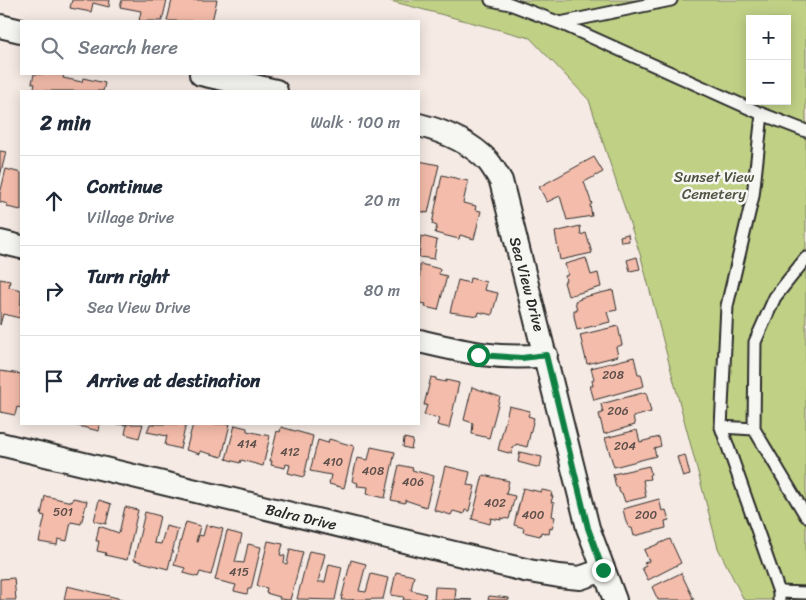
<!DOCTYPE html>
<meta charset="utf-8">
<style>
body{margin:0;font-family:Sriracha,sans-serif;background:#f2f2f3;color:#1f2937}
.controls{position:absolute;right:15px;top:15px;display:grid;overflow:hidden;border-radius:0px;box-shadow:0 2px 12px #0003}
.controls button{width:45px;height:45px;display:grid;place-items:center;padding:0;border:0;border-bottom:1px solid #e0e1e3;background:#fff;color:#1f2937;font:25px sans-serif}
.stop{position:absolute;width:15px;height:15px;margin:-11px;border:4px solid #0b8043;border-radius:50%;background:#fff}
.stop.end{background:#0b8043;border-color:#fff;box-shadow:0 1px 5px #0008}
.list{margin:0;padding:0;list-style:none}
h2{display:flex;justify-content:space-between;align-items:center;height:65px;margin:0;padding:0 20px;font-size:21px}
h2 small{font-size:16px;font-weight:400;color:#747a83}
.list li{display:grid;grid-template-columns:32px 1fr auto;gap:15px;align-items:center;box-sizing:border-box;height:90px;padding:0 20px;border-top:1px solid #e0e1e3}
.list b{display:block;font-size:19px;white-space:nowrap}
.list p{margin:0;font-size:16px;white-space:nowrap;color:#747a83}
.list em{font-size:16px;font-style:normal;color:#747a83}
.icon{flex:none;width:28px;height:28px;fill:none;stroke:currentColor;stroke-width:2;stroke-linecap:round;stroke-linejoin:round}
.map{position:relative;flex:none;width:806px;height:600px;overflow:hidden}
.search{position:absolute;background:#fff;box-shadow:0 2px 12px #0003;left:20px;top:20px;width:400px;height:55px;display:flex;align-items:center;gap:12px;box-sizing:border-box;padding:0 18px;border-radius:0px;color:#747a83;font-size:19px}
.panel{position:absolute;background:#fff;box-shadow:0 2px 12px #0003;left:20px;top:90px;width:400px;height:335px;border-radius:0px}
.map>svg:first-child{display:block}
.green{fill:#c0d186;stroke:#767e58;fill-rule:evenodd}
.building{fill:#f4bcaa;stroke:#2b2b2b}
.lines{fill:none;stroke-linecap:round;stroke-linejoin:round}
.service-casing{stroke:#2b2b2b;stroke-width:15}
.minor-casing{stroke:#2b2b2b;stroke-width:26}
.service{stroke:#f6f6f2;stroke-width:11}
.minor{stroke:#f6f6f2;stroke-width:22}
.route{stroke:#0b8043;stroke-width:6}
.labels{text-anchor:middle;stroke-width:5;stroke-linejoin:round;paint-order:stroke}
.number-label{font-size:12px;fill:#5d4f4b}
.park-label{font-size:15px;fill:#505442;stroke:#f6f6f2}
.street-label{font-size:15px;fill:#2b2b2b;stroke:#f6f6f2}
</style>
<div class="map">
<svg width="806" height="600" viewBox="0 0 806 600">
<rect width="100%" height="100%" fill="#f6eae4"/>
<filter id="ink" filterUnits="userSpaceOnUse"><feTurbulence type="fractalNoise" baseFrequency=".02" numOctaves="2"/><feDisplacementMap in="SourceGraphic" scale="10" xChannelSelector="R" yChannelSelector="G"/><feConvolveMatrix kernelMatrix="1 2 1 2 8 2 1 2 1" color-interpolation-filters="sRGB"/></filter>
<g filter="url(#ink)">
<path class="green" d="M 387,0 L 806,0 L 806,600 L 744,600 L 718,548 L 641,257 L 589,100 L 530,38 ZM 750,19 L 787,19 L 787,101 L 750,101 Z"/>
<path class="building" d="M 72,0 L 110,0 L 109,7 L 93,3 L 91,12 L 70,8 Z
M 122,0 L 167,0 L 162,21 L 139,21 L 141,11 L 120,7 Z
M 172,0 L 217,0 L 212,21 L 167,21 Z
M 34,74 L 64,74 L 63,78 L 82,82 L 83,78 L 105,83 L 103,91 L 33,91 L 35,84 L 32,83 Z
M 0,151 L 6,152 L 0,176 Z
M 594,157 L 603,172 L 584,182 L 592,204 L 590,205 L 592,216 L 567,220 L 560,196 L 547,202 L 539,187 Z
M 419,161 L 439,165 L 428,213 L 419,211 Z
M 6,169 L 21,173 L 21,210 L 7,207 L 8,204 L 0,202 L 0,194 Z
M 442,175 L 468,181 L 463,203 L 476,206 L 475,210 L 481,211 L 474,239 L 460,235 L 459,239 L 435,233 L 437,226 L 432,224 Z
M 580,226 L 581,235 L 586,233 L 592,253 L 560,260 L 555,232 Z
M 628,234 L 629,241 L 621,242 L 620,236 Z
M 421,236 L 437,240 L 434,259 L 419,257 Z
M 637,257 L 640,269 L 630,271 L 627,260 Z
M 586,258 L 591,275 L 598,273 L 601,287 L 568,296 L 564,282 L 566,281 L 565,276 L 568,275 L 565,264 Z
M 420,264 L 440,269 L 439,274 L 447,276 L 438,310 L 425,307 L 426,304 L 420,303 L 421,300 L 419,300 Z
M 470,278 L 486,282 L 484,290 L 498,293 L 492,315 L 479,312 L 478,316 L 450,312 L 458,280 L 469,283 Z
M 0,279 L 10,281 L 9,287 L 21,290 L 20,318 L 3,314 L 0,325 Z
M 613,290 L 617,310 L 607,312 L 610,322 L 577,330 L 574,316 L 574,310 L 577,310 L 575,301 L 581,299 L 580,298 Z
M 618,326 L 622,345 L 616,347 L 618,356 L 587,364 L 580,335 Z
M 634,357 L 638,374 L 641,374 L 644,386 L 594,400 L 590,386 L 593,386 L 592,380 L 594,379 L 591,368 Z
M 0,371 L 21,374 L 21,408 L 17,407 L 15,415 L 0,412 Z
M 431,377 L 436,378 L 436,380 L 446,382 L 446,380 L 459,383 L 449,428 L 437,425 L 439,418 L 424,415 L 427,405 L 424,405 Z
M 472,387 L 500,397 L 489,438 L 472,434 L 473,423 L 464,420 Z
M 646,392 L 651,412 L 633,417 L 635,425 L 604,434 L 599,414 L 603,413 L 601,404 Z
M 509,406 L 530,411 L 528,416 L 534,418 L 527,447 L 516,444 L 516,446 L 513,446 L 512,454 L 498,450 Z
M 70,424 L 100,424 L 99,431 Z
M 115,424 L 143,424 L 139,438 L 125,434 L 127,425 Z
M 150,424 L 186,424 L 180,449 L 165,445 L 167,436 L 147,432 Z
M 193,424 L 230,424 L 222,457 L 200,451 L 200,454 L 186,450 Z
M 235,425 L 247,428 L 247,431 L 270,436 L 263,466 L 241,460 L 240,463 L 226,459 Z
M 281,427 L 313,436 L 304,477 L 288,473 L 290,465 L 286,464 L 285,468 L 271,465 L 272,461 L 270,461 L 277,431 L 280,432 Z
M 637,430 L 640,442 L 659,437 L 661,446 L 654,448 L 656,456 L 614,467 L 605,438 Z
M 404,438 L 413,440 L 411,449 L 403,447 Z
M 329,439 L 354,446 L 344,488 L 329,484 L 331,475 L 310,471 L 318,440 L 328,443 Z
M 371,447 L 395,452 L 385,498 L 367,494 L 368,487 L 357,486 L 358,483 L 352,481 L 357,458 L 368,460 Z
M 520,452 L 542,457 L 540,468 L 518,462 Z
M 685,455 L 690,475 L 683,477 L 677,457 Z
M 399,465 L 413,468 L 412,470 L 434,476 L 426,507 L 405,500 L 405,503 L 391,500 Z
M 445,466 L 470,472 L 467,485 L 475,486 L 469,511 L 465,510 L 464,514 L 453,511 L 451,515 L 434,510 Z
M 649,466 L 651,474 L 649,475 L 650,479 L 643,480 L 646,497 L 625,502 L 622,493 L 620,493 L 618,487 L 616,487 L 613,474 Z
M 483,475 L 509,481 L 506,494 L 515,496 L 509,519 L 501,518 L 501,520 L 491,518 L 490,524 L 472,519 Z
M 523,488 L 541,492 L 542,490 L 552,492 L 551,496 L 553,496 L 551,502 L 554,503 L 552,516 L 555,517 L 552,529 L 550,528 L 549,534 L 541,532 L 540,536 L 523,532 L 524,528 L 514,525 Z
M 45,496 L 72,502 L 73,498 L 87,501 L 81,524 L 71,522 L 67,541 L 58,539 L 57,545 L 39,542 L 45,516 L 41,515 Z
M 659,499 L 662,511 L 666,510 L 669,520 L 665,521 L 666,528 L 634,536 L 632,528 L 629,528 L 626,522 L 623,509 Z
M 99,500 L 111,504 L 106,524 L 94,521 Z
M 125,507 L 138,510 L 127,560 L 105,555 L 106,553 L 97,551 L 99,541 L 96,541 L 99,526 L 119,533 Z
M 145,512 L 160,516 L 154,543 L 161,544 L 166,526 L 178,529 L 168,569 L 134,560 Z
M 186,522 L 200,526 L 196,542 L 197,542 L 199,535 L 203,536 L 206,525 L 223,529 L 211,575 L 200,572 L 198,577 L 184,573 L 185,568 L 174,565 Z
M 227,531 L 242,535 L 235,562 L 244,563 L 248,544 L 261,547 L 251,589 L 248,589 L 247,594 L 234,591 L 236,585 L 215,580 Z
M 670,539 L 681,563 L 648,580 L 642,568 L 646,566 L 644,563 L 649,561 L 644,550 Z
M 268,541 L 283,544 L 280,555 L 285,556 L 284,563 L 287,564 L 290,549 L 303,552 L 290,600 L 279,599 L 280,597 L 266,593 L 267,588 L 257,586 Z
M 309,551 L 325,554 L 318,582 L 325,582 L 329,564 L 342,567 L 335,600 L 297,599 Z
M 351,560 L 366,564 L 359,591 L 366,592 L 371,574 L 388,578 L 383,599 L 341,600 Z
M 396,572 L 414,576 L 411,590 L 426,594 L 424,600 L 403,600 L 404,597 L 391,595 Z
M 681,573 L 694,600 L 658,600 L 652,587 Z
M 14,578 L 16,600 L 0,600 L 0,579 Z
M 67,586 L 126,600 L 64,600 Z
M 435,587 L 456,588 L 455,599 L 472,600 L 434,600 Z
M 489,596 L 509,598 L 509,600 L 488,600 Z"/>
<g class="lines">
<g class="service-casing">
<path id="service" d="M 491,0 L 510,4 L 560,23 L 762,114 L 753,196 L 727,306 L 721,427 L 754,429
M 560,23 L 671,0
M 762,114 L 806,131
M 806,258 L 775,297 L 755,342 L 754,429 L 806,516
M 721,427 L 779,592 L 779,600
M 779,592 L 806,593"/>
</g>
<g class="minor-casing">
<path id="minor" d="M 0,26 L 21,31
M 201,74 L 276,91
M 419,125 C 443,131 470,142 488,161 C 493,167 497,174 501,181 L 588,528 L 615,600
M 0,242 L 21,247
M 419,341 C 466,352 497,360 546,355
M 0,444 L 529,571 L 559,576 L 580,578 L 603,570"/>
</g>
<use href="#service" class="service"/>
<use href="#minor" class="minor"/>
</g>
</g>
<g class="lines" filter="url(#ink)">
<path class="route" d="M 478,355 L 522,358 L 546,355 L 588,528 L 603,570"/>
</g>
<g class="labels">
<g class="number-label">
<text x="613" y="379">208</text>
<text x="618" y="415">206</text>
<text x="247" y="448">414</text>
<text x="625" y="450">204</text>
<text x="290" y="456">412</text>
<text x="333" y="466">410</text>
<text x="373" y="475">408</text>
<text x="413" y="486">406</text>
<text x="495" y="507">402</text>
<text x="63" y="516">501</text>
<text x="533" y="519">400</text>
<text x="646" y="519">200</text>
<text x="239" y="576">415</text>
</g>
<g class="park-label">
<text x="714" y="182">Sunset View<tspan x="714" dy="17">Cemetery</tspan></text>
</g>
<g class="street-label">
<text transform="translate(527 284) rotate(75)" y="5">Sea View Drive</text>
<text transform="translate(301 517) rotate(13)" y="5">Balra Drive</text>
</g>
</g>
</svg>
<div class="controls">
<button>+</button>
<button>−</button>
</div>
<div class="stop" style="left:478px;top:355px"></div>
<div class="stop end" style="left:603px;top:570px"></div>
<div class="search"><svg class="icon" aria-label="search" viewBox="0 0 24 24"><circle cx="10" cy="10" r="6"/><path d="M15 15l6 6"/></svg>Search here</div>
<section class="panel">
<h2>2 min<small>Walk · 100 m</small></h2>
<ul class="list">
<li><svg class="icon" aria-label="ahead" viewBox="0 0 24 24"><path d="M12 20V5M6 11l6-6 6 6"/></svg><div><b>Continue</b><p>Village Drive</p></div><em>20 m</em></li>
<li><svg class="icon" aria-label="right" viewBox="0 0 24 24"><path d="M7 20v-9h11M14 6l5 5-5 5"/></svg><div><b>Turn right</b><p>Sea View Drive</p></div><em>80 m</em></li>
<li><svg class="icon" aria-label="arrive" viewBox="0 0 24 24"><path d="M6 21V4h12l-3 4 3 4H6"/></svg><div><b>Arrive at destination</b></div></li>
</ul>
</section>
</div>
